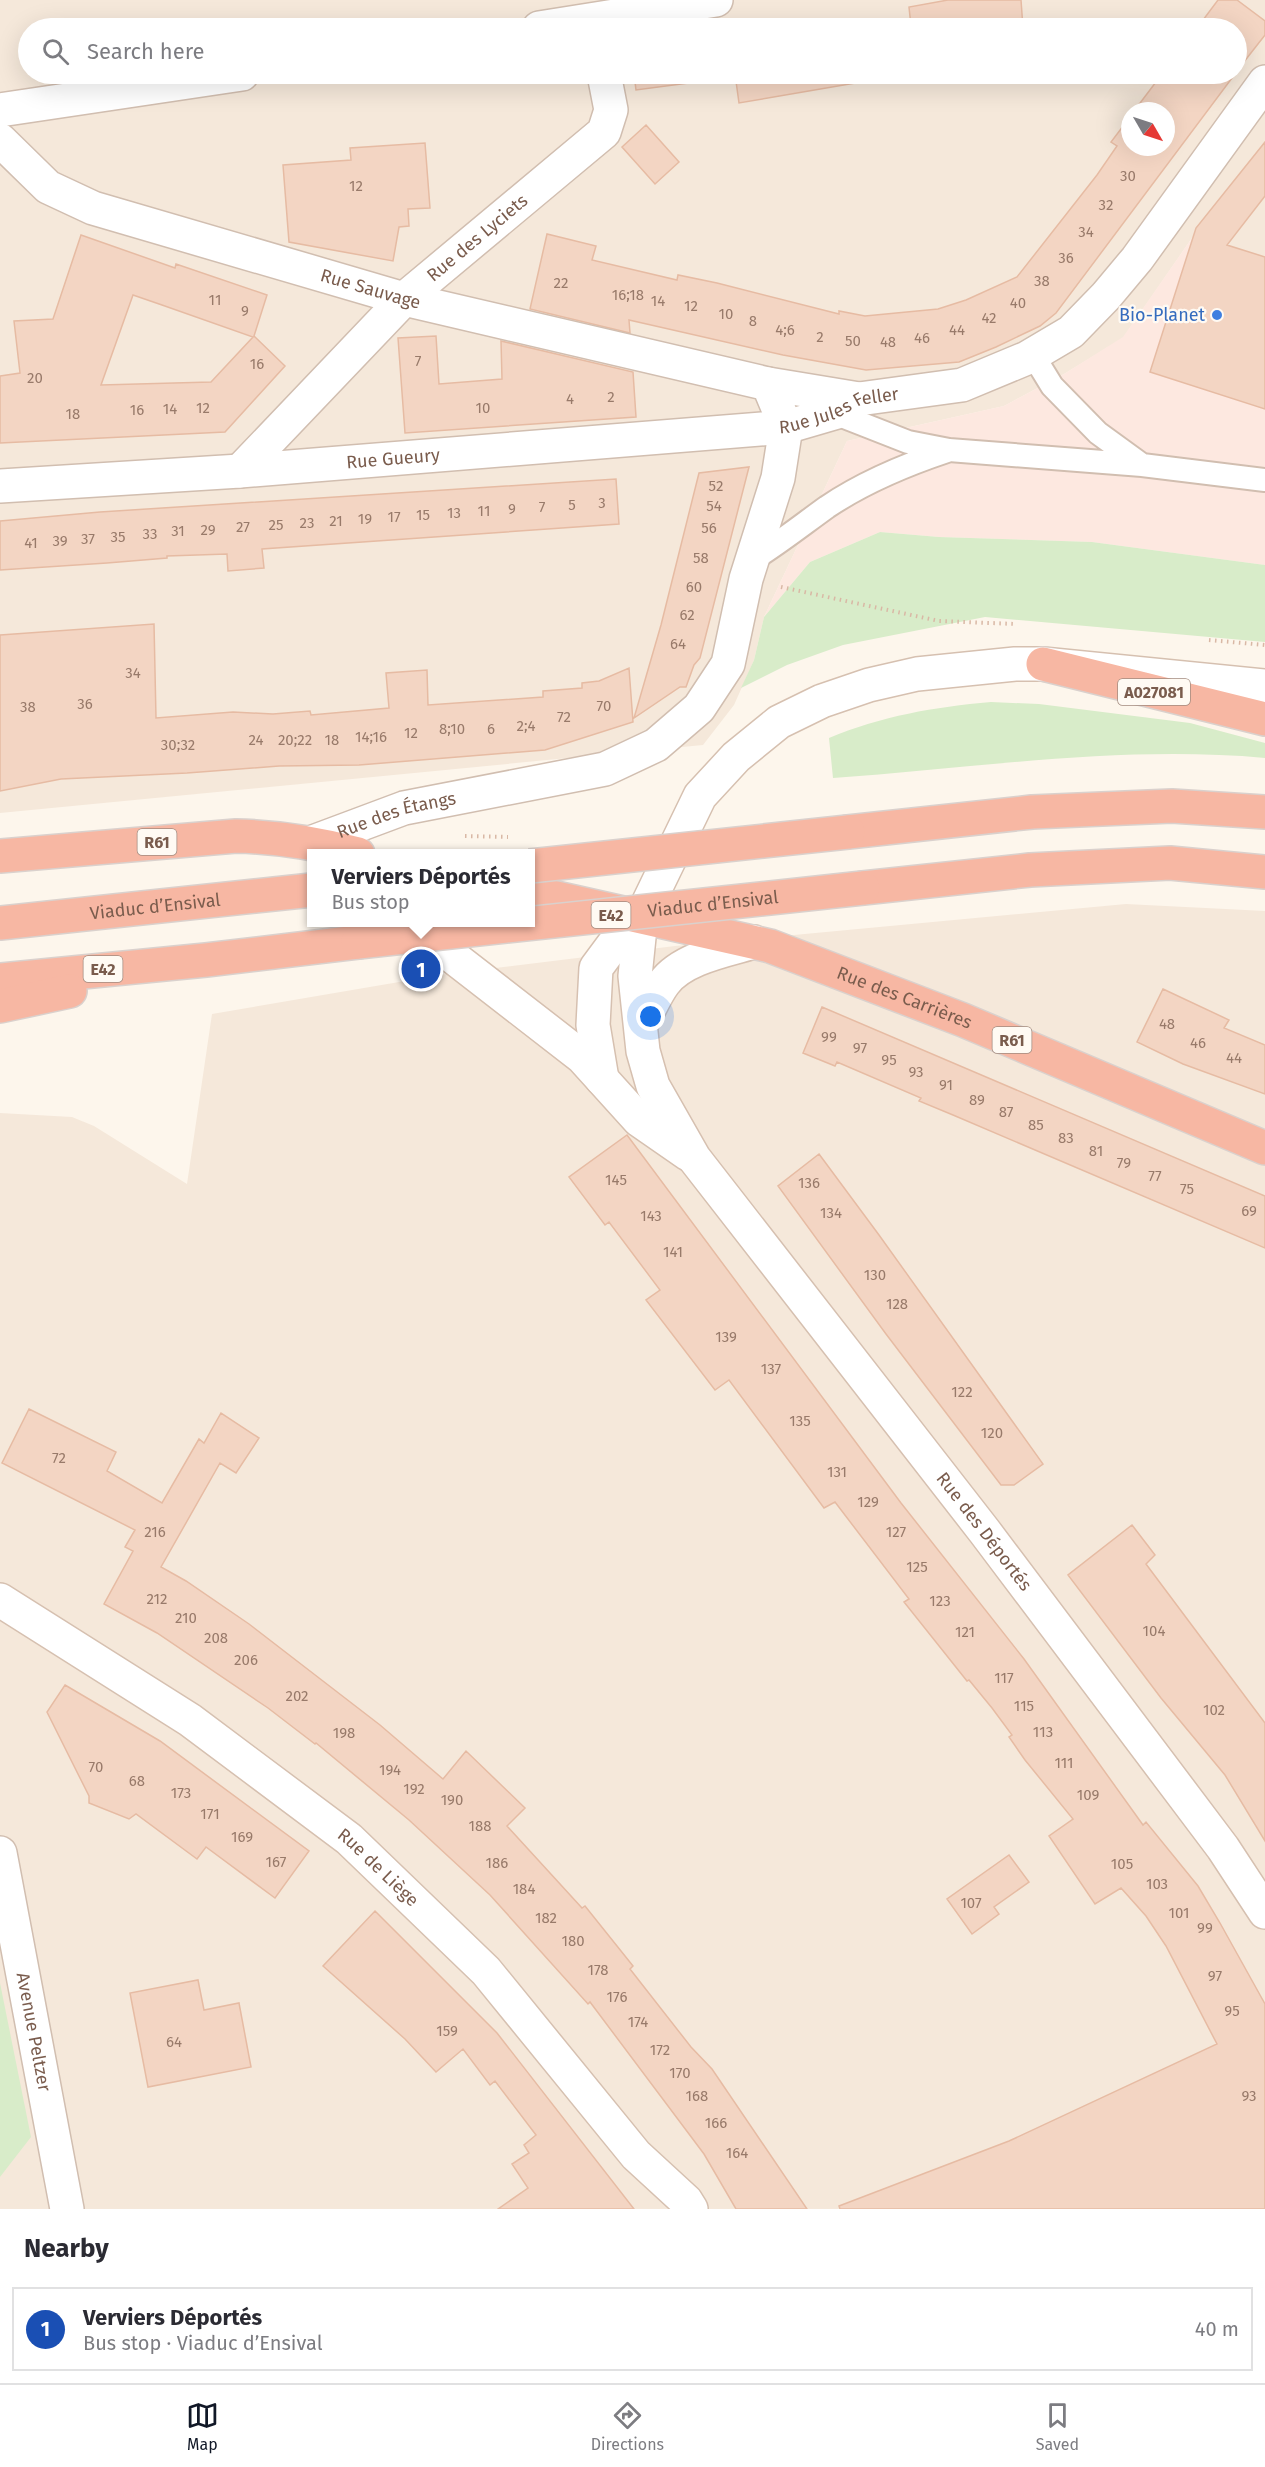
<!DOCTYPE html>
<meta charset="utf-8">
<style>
body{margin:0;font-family:"Fira Sans",sans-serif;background:#f2f2f3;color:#2b2b33}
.compass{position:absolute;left:1121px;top:102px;width:54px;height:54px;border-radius:50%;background:#fff;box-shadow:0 6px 24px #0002;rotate:129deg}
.you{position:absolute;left:651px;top:1017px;width:21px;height:21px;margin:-15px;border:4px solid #fff;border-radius:50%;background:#1a73e8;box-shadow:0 0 0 9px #1a73e833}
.badge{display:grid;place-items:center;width:39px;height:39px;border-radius:50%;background:#111827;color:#fff;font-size:20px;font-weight:700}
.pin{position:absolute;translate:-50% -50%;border:3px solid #fff;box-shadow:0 2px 6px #0006}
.popup{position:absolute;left:307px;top:849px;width:228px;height:78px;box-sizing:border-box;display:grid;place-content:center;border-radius:0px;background:#fff;filter:drop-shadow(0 2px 4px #0005);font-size:20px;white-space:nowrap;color:#7c7c81}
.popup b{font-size:22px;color:#2b2b33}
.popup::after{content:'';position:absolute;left:50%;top:100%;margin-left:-12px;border:12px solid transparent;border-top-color:#fff}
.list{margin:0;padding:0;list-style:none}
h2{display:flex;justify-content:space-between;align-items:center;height:78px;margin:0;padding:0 24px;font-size:26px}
h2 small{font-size:20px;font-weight:400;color:#7c7c81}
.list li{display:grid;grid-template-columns:39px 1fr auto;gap:18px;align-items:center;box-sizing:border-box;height:84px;margin:0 12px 12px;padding:0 12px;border:2px solid #e1e1e2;border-radius:0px}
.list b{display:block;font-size:22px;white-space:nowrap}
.list p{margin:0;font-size:20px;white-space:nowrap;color:#7c7c81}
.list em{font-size:20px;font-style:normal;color:#7c7c81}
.icon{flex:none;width:33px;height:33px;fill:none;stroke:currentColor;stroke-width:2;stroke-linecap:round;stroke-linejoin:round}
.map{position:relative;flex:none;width:1265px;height:2209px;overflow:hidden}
.search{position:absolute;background:#fff;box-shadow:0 6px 24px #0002;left:18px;right:18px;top:18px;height:66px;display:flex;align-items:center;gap:15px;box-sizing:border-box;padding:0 21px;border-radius:33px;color:#7c7c81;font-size:22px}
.sheet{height:174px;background:#fff}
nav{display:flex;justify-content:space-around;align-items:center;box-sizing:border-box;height:84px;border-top:2px solid #e1e1e2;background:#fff;font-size:16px;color:#7c7c81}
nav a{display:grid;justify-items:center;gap:3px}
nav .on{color:#111827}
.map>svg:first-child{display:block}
.residential{fill:#f5e8da;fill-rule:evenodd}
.commercial{fill:#fde8e0}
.green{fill:#d8ecc9}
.building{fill:#f3d5c3;stroke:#e6bba3;stroke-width:1.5;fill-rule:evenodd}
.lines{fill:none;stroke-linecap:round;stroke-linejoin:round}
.lane-casing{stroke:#d1beb0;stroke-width:26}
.street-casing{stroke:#d1beb0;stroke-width:36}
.secondary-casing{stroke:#d6c0b0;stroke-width:36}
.highway-casing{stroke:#dad1cd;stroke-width:36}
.path{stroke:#d9b8a5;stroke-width:4;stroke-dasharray:1.5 4.5;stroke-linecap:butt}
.lane{stroke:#fff;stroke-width:22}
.street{stroke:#fff;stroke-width:33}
.secondary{stroke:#fff;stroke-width:33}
.highway{stroke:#f7b7a3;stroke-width:33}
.highway-bridge-casing{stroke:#dad1cd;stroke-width:36;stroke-linecap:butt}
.highway-bridge{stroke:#f7b7a3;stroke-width:33}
.shop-dot{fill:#3f7fe0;stroke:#fffaf3;stroke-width:2}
.labels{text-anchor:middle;stroke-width:4.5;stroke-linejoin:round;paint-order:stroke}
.number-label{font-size:15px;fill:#987a6a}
.shield{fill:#fffaf3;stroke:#a28b7f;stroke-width:1.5}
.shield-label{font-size:16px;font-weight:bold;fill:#7a5c4d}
.street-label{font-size:18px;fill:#7a5c4d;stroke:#fffaf3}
.shop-label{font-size:18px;fill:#366cbe;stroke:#fffaf3;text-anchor:end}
</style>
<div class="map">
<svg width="1265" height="2209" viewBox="0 0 1265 2209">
<rect width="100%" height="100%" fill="#fdf6ec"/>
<path class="residential" d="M 0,0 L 1265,0 L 1265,257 L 1194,235 L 1123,338 L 1064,374 L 1004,406 L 847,441 L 764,617 L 754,660 L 734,705 L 703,745 L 0,813 ZM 28,28 L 1236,28 L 1236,74 L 28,74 ZM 1130,111 L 1166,111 L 1166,147 L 1130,147 Z
M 1126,904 L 1265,911 L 1265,2209 L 0,2209 L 0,1113 L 72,1117 L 94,1126 L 187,1184 L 212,1014 L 446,974 L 675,946 Z"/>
<path class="commercial" d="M 1194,235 L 1265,257 L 1265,565 L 1092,542 L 939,537 L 880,532 L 810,562 L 764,617 L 847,441 L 1004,406 L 1064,374 L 1123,337 Z"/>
<path class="green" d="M 880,532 L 939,537 L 1092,542 L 1265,565 L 1265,642 L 985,617 L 843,645 L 787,665 L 741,688 L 754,660 L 764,617 L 810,562 Z
M 991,702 L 1039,704 L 1190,723 L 1265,743 L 1265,758 C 1120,745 977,768 833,778 L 829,738 C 882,716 934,707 991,702 Z
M 0,1983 L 31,2137 L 0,2177 Z"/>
<path class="building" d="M 948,0 L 1021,0 L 1023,28 L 895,28 L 911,26 L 909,7 Z
M 1218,0 L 1237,0 L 1265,21 L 1265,35 L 1236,72 L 1236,28 L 1197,28 Z
M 727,22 L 728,28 L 681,28 L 693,26 Z
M 634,74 L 734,74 L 734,77 L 636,90 Z
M 735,74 L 908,74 L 739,103 Z
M 1162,74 L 1235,74 L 1056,313 L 1040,326 L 996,347 L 959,362 L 866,370 L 783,355 L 629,320 L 630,333 L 530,309 L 547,234 L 596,246 L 592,260 L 677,280 L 678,275 L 717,283 L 839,314 L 839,311 L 865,316 L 938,309 L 966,300 L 1017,277 L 1097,175 L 1117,146 L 1111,142 L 1130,117 L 1130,147 L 1166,147 L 1166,111 L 1134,111 Z
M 646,125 L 679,162 L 655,184 L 622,147 Z
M 1265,142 L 1265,196 L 1227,245 L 1265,257 L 1265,409 L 1150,372 L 1196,228 Z
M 425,143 L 430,208 L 408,209 L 409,226 L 399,227 L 393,261 L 289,242 L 283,165 L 351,160 L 350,148 Z
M 81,235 L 175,268 L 176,264 L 267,295 L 254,336 L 285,366 L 225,432 L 0,443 L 0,376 L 20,373 L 14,321 L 53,319 ZM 133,295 L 162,305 L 253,337 L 211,382 L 101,385 Z
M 436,336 L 439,384 L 502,379 L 501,341 L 633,372 L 636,417 L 405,433 L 398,338 Z
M 749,467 L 700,658 L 694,665 L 686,687 L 680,687 L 634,718 L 661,625 L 699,473 Z
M 616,479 L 619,524 L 262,549 L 264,568 L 228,571 L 227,554 L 167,556 L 167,558 L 107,563 L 0,570 L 0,521 L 100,512 Z
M 154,624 L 156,718 L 233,712 L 273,714 L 310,711 L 311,715 L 389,708 L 386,673 L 427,670 L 428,705 L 543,697 L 543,691 L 582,688 L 582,683 L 599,681 L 629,668 L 633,722 L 545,750 L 359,765 L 279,766 L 187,773 L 61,779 L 0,791 L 0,635 Z
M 1163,989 L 1229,1020 L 1224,1028 L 1265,1045 L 1265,1094 L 1183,1064 L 1137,1042 Z
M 822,1007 L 1265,1196 L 1265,1248 L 953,1115 L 919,1101 L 921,1098 L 837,1062 L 835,1066 L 803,1053 Z
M 627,1135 L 901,1503 L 1024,1659 L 1143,1825 L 1146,1822 L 1198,1886 L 1220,1923 L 1265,2004 L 1265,2209 L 840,2209 L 839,2206 L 1009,2141 L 1217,2044 L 1166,1946 L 1146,1916 L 1121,1888 L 1095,1904 L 1049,1836 L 1073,1819 L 1025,1760 L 1009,1737 L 1012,1735 L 992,1708 L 969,1680 L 967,1681 L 904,1602 L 909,1599 L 835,1502 L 824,1508 L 729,1380 L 715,1390 L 646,1300 L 660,1290 L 609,1222 L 605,1225 L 569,1177 Z
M 819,1154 L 879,1235 L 1043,1464 L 1014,1485 L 1001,1485 L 886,1334 L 778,1186 Z
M 29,1409 L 116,1452 L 107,1471 L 162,1503 L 199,1439 L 204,1443 L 221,1413 L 259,1438 L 236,1473 L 220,1463 L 161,1567 L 186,1581 L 249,1624 L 380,1725 L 443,1779 L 466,1751 L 525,1808 L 507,1826 L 582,1908 L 585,1906 L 633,1966 L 630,1969 L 691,2047 L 712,2069 L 807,2209 L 736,2209 L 704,2154 L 590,2002 L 588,2004 L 490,1895 L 409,1820 L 316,1743 L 315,1744 L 268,1708 L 157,1633 L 104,1604 L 133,1551 L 125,1547 L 135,1530 L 2,1463 Z
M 1132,1525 L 1155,1555 L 1146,1564 L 1265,1723 L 1265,1841 L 1225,1775 L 1161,1698 L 1068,1575 Z
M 65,1685 L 160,1741 L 309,1851 L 275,1898 L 206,1847 L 197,1859 L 136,1814 L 129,1819 L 89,1803 L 89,1796 L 47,1712 Z
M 1009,1855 L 1029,1882 L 994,1907 L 999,1914 L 972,1934 L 947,1899 Z
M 375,1911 L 497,2033 L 634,2209 L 498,2209 L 528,2188 L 512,2164 L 529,2153 L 524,2145 L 536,2135 L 495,2081 L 490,2085 L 463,2049 L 436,2072 L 405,2039 L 323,1966 Z
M 198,1980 L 204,2010 L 239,2003 L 251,2067 L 148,2087 L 130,1993 Z"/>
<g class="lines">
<g class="lane-casing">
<path id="lane" d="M 1033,355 L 1052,386 L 1098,433 L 1142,465
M 834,413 L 908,442 L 949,450 L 1142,465 L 1265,480
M 752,560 C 778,544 802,525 827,507 C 864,482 905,465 947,451"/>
</g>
<g class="street-casing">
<g id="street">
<path d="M 539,28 L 716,0"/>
<path d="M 0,110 L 242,74"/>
<path id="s1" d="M 0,140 L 48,187 L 93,208 L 404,299 L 768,384 L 786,427"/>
<path d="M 768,384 L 859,399"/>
<path id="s2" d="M 240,471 L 404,299 L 604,132 L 611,110 L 604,74"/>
<path id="s3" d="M 0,486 L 240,471 L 786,427 L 834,413 L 859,399 L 962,385 L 1027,358 L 1071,332 L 1106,296 L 1137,259 L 1265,82"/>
<path id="s4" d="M 313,842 L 404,808 L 605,769 L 656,745 L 699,708 L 728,664 L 746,579 L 778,478 L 786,427"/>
<path id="s5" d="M 0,1853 L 67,2209"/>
</g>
</g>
<g class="secondary-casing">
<g id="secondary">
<path id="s6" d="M 641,918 L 635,976 L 643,1051 L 653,1086 L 694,1158 L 985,1532 L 1223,1848 L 1265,1912"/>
<path d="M 408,922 L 582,1057 L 639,1120 L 688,1154"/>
<path d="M 641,1024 C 649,1011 655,995 664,983 C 682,958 727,950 754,942"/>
<path d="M 602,1079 L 593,1025 L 596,968 L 616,941 L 641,918 L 700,796 L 736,757 L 779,722 L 822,701 L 869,685 L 917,674 L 1015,664 L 1043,664 L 1265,686"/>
<path id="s7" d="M 0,1600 L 190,1720 L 349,1839 L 486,1971 L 636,2155 L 686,2201 L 691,2209"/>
</g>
</g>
<g class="highway-casing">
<g id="highway">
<path d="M 1043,664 L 1265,719"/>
<path d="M 848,832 L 1032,812 L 1172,806 L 1265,812"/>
<path d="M 0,856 L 236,836 C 278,837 317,843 358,854"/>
<path d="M 863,888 L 1030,870 L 1170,863 L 1265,872"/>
<path id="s8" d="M 530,892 L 770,946 L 963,1020 L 1265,1148"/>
<path id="s9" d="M 0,923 L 312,890"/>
<path d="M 0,980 L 206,960 L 358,942"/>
<path d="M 0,1006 L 70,991"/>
</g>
</g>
<path class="path" d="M 781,587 L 939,621 L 1016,624
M 1209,640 L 1265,645
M 465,836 L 508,837"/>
<use href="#lane" class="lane"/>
<use href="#street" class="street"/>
<use href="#secondary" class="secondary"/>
<use href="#highway" class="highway"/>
<g class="highway-bridge-casing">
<g id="highway-bridge">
<path d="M 530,866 L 848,832"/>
<path id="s10" d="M 358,942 L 863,888"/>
</g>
</g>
<use href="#highway-bridge" class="highway-bridge"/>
</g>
<circle class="shop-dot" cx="1217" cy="315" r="6"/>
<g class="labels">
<g class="number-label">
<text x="1128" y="181">30</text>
<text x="356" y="191">12</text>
<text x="1106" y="210">32</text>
<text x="1086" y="237">34</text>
<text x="1066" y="263">36</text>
<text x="1042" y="286">38</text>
<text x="561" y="288">22</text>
<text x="628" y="300">16;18</text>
<text x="215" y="305">11</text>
<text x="658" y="306">14</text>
<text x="1018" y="308">40</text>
<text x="691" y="311">12</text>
<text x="245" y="316">9</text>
<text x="726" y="319">10</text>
<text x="989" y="323">42</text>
<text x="753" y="326">8</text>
<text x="785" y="335">4;6</text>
<text x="957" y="335">44</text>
<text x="820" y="342">2</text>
<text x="922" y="343">46</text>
<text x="853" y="346">50</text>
<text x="888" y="347">48</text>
<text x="418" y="366">7</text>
<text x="257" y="369">16</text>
<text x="35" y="383">20</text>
<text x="611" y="402">2</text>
<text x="570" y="404">4</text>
<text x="203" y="413">12</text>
<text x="483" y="413">10</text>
<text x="170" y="414">14</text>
<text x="137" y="415">16</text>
<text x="73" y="419">18</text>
<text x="716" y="491">52</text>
<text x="602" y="508">3</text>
<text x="572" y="510">5</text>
<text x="714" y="511">54</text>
<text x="542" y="512">7</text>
<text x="512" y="514">9</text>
<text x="484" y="516">11</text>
<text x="454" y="518">13</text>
<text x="423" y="520">15</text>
<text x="394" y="522">17</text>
<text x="365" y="524">19</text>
<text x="336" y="526">21</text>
<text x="307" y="528">23</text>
<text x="276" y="530">25</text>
<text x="243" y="532">27</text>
<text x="709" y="533">56</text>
<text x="208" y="535">29</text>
<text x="178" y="536">31</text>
<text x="150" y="539">33</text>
<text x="118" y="542">35</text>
<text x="88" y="544">37</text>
<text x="60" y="546">39</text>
<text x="31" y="548">41</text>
<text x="701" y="563">58</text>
<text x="694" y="592">60</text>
<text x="687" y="620">62</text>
<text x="678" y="649">64</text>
<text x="133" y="678">34</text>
<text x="85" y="709">36</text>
<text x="604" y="711">70</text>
<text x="28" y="712">38</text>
<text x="564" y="722">72</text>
<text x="526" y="731">2;4</text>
<text x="452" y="734">8;10</text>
<text x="491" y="734">6</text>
<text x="411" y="738">12</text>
<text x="371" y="742">14;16</text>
<text x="256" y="745">24</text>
<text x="295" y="745">20;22</text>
<text x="332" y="745">18</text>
<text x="178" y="750">30;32</text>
<text x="1167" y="1029">48</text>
<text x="829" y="1042">99</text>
<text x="1198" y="1048">46</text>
<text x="860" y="1053">97</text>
<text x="1234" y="1063">44</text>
<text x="889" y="1065">95</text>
<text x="916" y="1077">93</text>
<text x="946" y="1090">91</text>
<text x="977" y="1105">89</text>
<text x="1006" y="1117">87</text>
<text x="1036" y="1130">85</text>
<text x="1066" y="1143">83</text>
<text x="1096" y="1156">81</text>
<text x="1124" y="1168">79</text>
<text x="1155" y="1181">77</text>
<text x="616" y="1185">145</text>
<text x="809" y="1188">136</text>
<text x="1187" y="1194">75</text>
<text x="1249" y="1216">69</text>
<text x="831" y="1218">134</text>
<text x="651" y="1221">143</text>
<text x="673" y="1257">141</text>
<text x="875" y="1280">130</text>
<text x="897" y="1309">128</text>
<text x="726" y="1342">139</text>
<text x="771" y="1374">137</text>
<text x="962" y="1397">122</text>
<text x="800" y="1426">135</text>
<text x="992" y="1438">120</text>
<text x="59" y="1463">72</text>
<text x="837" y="1477">131</text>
<text x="868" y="1507">129</text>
<text x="155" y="1537">216</text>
<text x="896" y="1537">127</text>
<text x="917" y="1572">125</text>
<text x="157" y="1604">212</text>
<text x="940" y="1606">123</text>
<text x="186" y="1623">210</text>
<text x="1154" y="1636">104</text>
<text x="965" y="1637">121</text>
<text x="216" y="1643">208</text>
<text x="246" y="1665">206</text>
<text x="1004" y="1683">117</text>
<text x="297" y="1701">202</text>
<text x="1024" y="1711">115</text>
<text x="1214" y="1715">102</text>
<text x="1043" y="1737">113</text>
<text x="344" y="1738">198</text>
<text x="1064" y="1768">111</text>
<text x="96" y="1772">70</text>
<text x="390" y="1775">194</text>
<text x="137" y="1786">68</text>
<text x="414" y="1794">192</text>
<text x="181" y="1798">173</text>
<text x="1088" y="1800">109</text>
<text x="452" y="1805">190</text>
<text x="210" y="1819">171</text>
<text x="480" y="1831">188</text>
<text x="242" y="1842">169</text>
<text x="276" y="1867">167</text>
<text x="497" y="1868">186</text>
<text x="1122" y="1869">105</text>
<text x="1157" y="1889">103</text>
<text x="524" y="1894">184</text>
<text x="971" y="1908">107</text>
<text x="1179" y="1918">101</text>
<text x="546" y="1923">182</text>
<text x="1205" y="1933">99</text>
<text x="573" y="1946">180</text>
<text x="598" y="1975">178</text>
<text x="1215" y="1981">97</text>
<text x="617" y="2002">176</text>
<text x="1232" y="2016">95</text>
<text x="638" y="2027">174</text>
<text x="447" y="2036">159</text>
<text x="174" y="2047">64</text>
<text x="660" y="2055">172</text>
<text x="680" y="2078">170</text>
<text x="697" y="2101">168</text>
<text x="1249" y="2101">93</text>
<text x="716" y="2128">166</text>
<text x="737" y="2158">164</text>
</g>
<g class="shield">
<rect x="1118" y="679" width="72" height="26" rx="4.5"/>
<rect x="137.5" y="829" width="39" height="26" rx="4.5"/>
<rect x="591.5" y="902" width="39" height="26" rx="4.5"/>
<rect x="83.5" y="956" width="39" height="26" rx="4.5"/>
<rect x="992.5" y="1027" width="39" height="26" rx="4.5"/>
</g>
<g class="shield-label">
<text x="1154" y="698">A027081</text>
<text x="157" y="848">R61</text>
<text x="611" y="921">E42</text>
<text x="103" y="975">E42</text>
<text x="1012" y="1046">R61</text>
</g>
<g class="street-label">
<text dy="6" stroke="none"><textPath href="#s2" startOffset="333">Rue des Lyciets</textPath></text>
<text dy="6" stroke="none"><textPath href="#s1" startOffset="406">Rue Sauvage</textPath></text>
<text dy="6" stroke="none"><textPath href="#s3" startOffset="844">Rue Jules Feller</textPath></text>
<text dy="6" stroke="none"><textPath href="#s3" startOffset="394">Rue Gueury</textPath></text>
<text dy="6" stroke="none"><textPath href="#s4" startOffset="88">Rue des Étangs</textPath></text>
<text dy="6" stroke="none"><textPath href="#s10" startOffset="357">Viaduc d’Ensival</textPath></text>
<text dy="6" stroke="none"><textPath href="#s9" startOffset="156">Viaduc d’Ensival</textPath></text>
<text dy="6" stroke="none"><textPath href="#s8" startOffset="390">Rue des Carrières</textPath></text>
<text dy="6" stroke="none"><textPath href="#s6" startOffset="726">Rue des Déportés</textPath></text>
<text dy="6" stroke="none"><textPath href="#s7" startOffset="464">Rue de Liège</textPath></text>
<text dy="6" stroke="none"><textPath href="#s5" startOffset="182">Avenue Peltzer</textPath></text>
</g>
<g class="shop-label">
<text x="1205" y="321">Bio-Planet</text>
</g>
</g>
</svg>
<svg class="compass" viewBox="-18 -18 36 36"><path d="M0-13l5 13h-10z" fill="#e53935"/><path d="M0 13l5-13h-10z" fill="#7c7c81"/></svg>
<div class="you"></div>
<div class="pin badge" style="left:421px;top:969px;background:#1a4fb4">1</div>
<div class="popup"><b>Verviers Déportés</b>Bus stop</div>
<div class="search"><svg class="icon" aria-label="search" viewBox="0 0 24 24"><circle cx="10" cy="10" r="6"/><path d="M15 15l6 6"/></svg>Search here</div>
</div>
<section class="sheet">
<h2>Nearby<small></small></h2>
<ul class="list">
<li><span class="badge" style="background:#1a4fb4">1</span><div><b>Verviers Déportés</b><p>Bus stop · Viaduc d’Ensival</p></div><em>40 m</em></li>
</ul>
</section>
<nav>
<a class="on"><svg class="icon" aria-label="map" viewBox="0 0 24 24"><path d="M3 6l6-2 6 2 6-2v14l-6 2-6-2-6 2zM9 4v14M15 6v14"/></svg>Map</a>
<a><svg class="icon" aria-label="directions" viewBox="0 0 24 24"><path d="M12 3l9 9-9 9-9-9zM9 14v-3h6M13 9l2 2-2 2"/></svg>Directions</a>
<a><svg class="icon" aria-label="saved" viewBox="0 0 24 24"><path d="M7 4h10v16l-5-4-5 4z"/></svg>Saved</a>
</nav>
